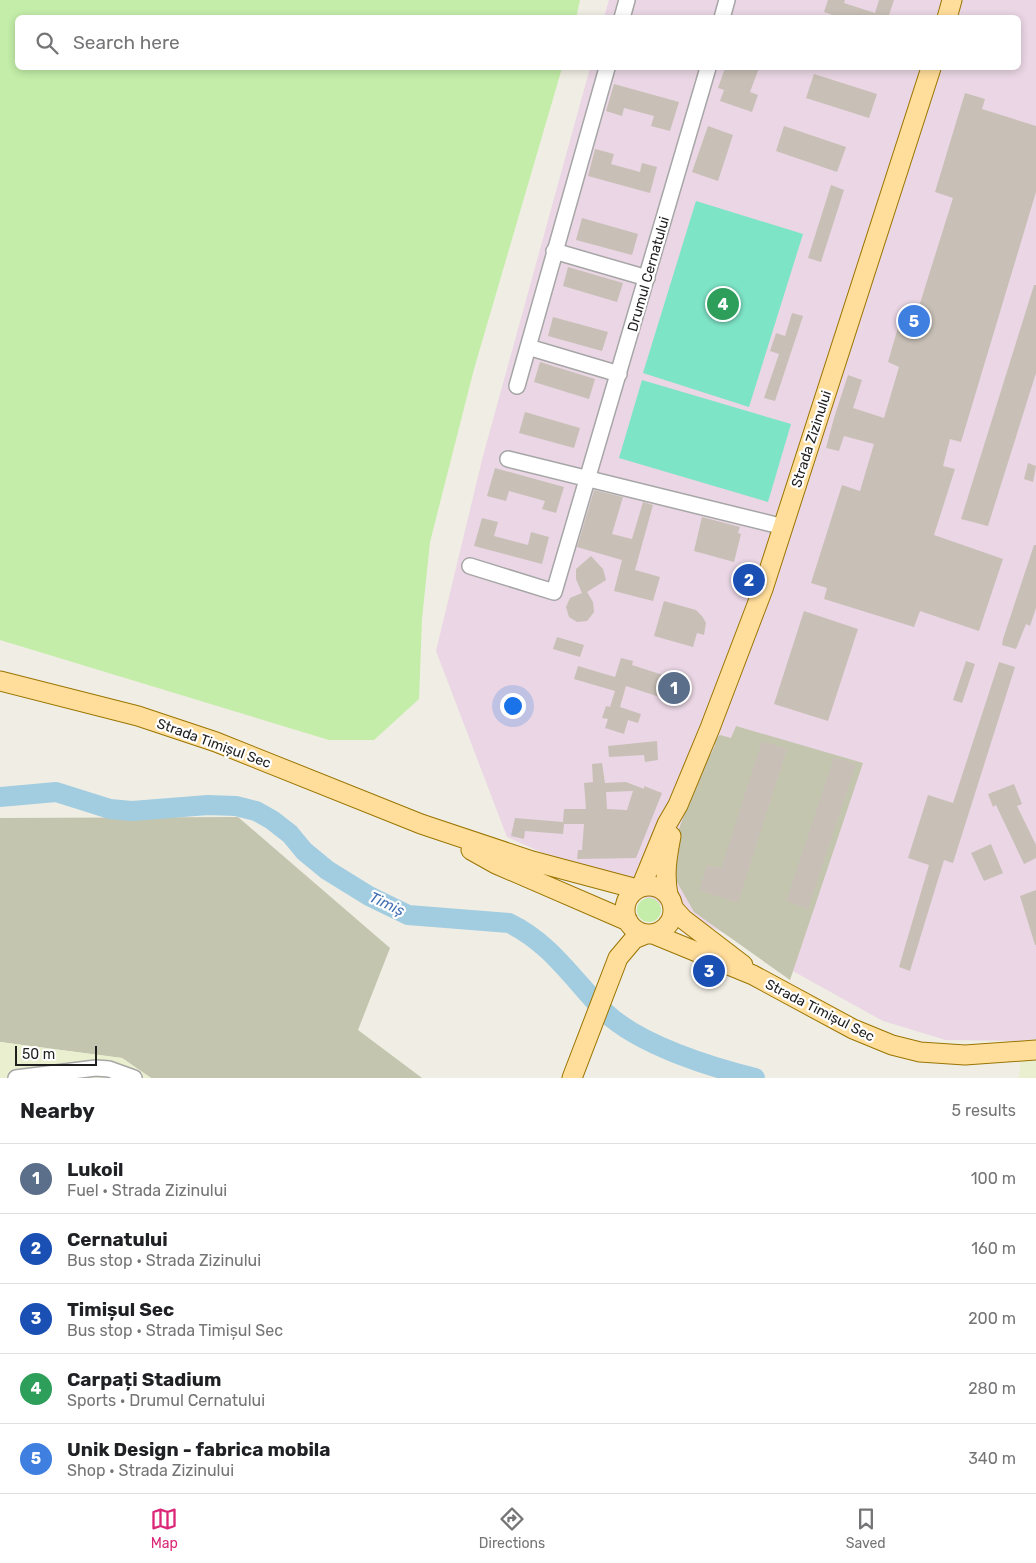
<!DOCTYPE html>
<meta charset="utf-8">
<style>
body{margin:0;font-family:Rubik,sans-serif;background:#f2f2f2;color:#202124}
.scale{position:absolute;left:15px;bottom:12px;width:82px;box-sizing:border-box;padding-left:5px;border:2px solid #1f1f1f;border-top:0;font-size:14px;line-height:18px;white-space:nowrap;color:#1f1f1f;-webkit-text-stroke:4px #fff;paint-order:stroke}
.you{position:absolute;left:512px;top:705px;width:18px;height:18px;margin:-12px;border:4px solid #fff;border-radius:50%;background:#1a73e8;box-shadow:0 0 0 8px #1a73e833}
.badge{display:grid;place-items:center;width:32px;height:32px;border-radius:50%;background:#db2777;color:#fff;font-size:16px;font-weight:700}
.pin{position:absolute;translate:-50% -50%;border:2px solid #fff;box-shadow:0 1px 5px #0006}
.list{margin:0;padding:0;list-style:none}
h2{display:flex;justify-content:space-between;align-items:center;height:65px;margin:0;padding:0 20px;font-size:21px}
h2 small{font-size:16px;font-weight:400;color:#757577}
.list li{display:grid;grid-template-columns:32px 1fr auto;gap:15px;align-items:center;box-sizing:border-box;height:70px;padding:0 20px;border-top:1px solid #e0e0e0}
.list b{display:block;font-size:19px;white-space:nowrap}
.list p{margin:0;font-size:16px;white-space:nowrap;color:#757577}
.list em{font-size:16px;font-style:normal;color:#757577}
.icon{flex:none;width:28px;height:28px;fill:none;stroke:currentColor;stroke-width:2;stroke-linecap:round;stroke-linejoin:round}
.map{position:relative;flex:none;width:1036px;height:1078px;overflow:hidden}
.search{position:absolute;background:#fff;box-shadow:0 2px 8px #0003;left:15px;right:15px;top:15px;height:55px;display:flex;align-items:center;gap:12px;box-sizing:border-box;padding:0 18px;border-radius:8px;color:#757577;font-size:19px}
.sheet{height:415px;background:#fff}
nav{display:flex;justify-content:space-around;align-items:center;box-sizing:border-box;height:70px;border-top:1px solid #e0e0e0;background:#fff;font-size:14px;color:#757577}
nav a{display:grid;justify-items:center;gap:2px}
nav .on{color:#db2777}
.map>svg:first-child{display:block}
.industrial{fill:#ead6e4}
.construction{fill:#c3c5af}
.farmland{fill:#eaf0cf}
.grass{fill:#c3eda8}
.pitch{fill:#7ee4c6}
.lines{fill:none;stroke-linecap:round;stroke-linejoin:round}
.river{stroke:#a2cde0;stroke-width:20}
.building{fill:#c8c0b7;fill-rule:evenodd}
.minor-casing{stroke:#a6a6a6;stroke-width:18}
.major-casing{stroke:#9a7500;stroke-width:21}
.minor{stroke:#fff;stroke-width:15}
.major{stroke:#ffdd9b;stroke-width:19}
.labels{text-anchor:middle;stroke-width:4.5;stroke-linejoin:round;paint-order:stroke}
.street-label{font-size:14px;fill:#1f1f1f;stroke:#fff}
.water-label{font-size:15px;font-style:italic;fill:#4572b5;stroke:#fff}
</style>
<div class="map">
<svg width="1036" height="1078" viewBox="0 0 1036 1078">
<rect width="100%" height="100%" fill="#f0ede4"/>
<path class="industrial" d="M 609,0 L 1036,0 L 1036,1039 L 1022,1041 L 946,1040 L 883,1021 L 724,933 L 507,837 L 436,651 L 483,456 L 590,68 L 1018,68 L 1018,18 L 604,17 Z"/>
<path class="construction" d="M 736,726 L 863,763 L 790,980 L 694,912 L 673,875 L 669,856 L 707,753 L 711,754 L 715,745 L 711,742 L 720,735 L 731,738 Z
M 238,817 L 390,948 L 358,1030 L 422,1078 L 151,1078 L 122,1058 L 0,1042 L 0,818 Z"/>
<path class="farmland" d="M 1036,1039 L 1036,1078 L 1019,1078 L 1022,1041 Z
M 0,1042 L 122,1058 L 151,1078 L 0,1078 Z"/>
<path class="grass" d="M 0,0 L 580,0 L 576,18 L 18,18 L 18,68 L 562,68 L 474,369 L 430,542 L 422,619 L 419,699 L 374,740 L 329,740 L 0,640 Z
M637 910a12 12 0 1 1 24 0a12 12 0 1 1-24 0Z"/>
<path class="pitch" d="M 696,201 L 803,234 L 749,407 L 643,373 Z
M 642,380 L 791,424 L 768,502 L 619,458 Z"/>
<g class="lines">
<path class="river" d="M 0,797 L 56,792 L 110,809 L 132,811 L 208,805 L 236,806 L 256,811 L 272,820 L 290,834 L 304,851 L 327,870 L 369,896 L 408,915 L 509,923 C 551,943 574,981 606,1013 C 640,1045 710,1067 755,1078"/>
</g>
<path class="building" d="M 828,0 L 845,0 L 844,3 L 875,13 L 879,0 L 894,0 L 888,18 L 841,18 L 824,12 Z
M 725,68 L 759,68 L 750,92 L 758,95 L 752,112 L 720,101 L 724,90 L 718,88 Z
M 814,74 L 877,94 L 869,118 L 806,98 Z
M 614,84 L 679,102 L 670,131 L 651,126 L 654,116 L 624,108 L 622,116 L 606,111 Z
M 965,93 L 985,99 L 982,109 L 1036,126 L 1036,192 L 961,442 L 950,439 L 943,466 L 955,469 L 934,535 L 1003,559 L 979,631 L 920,611 L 914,627 L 824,599 L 827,588 L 811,583 L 842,485 L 860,491 L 874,444 L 844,436 L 839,451 L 826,448 L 834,418 L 848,375 L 862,380 L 853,408 L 884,418 L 899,367 L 888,362 L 903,310 L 917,313 L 953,198 L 935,192 Z
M 708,126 L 733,135 L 718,181 L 692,172 Z
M 784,126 L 846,147 L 837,172 L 776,151 Z
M 595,149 L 614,154 L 611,164 L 640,172 L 642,163 L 657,167 L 650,193 L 588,176 Z
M 831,185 L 844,190 L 821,262 L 808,258 Z
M 582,218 L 638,234 L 632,255 L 576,240 Z
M 568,267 L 623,283 L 617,302 L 563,286 Z
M 1034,285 L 1036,285 L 1036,373 L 988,526 L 961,519 Z
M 792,313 L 803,316 L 775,401 L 764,398 L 779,354 L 770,351 L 776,333 L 785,336 Z
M 553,317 L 608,332 L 602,351 L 548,336 Z
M 540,362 L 595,379 L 589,399 L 534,382 Z
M 525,412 L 580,428 L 574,448 L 519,433 Z
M 1028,463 L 1036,466 L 1033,482 L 1024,479 Z
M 495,468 L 564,487 L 556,513 L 542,509 L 545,501 L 509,491 L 506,501 L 487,496 Z
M 594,490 L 623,497 L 612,534 L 632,539 L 643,502 L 653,505 L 635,570 L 660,577 L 653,601 L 614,591 L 622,560 L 577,547 Z
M 702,517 L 740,527 L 738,533 L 741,534 L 734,562 L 694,551 Z
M 482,518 L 498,522 L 494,536 L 528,545 L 531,532 L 549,537 L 542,564 L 474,546 Z
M 1034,545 L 1036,545 L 1036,608 L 1030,626 L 1026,624 L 1016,649 L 1002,645 L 1003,639 Z
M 591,556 L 603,569 L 606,580 L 587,592 L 593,602 L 594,612 L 587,621 L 577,622 L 569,617 L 566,607 L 570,598 L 582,593 L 576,579 L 576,569 Z
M 664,601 L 696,610 L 702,616 L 706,623 L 704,635 L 697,633 L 693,647 L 654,636 Z
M 804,611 L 858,629 L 828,721 L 774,704 Z
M 557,637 L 584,645 L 580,657 L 553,649 Z
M 621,658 L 633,661 L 632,665 L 666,676 L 667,672 L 682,677 L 675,702 L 626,686 L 620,707 L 641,714 L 638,723 L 628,720 L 624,734 L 605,728 L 608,719 L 602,718 L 606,706 L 610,707 L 615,691 L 574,679 L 578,666 L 615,677 Z
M 966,661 L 975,664 L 962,703 L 953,700 Z
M 999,662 L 1015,667 L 953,863 L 944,860 L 910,971 L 899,967 L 929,865 L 908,858 L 928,795 L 953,803 Z
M 657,741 L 658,760 L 645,762 L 644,755 L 609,757 L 608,746 Z
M 762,741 L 787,749 L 738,903 L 699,890 L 707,865 L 721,868 Z
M 834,757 L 856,764 L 808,909 L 786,901 Z
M 602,763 L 605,783 L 626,782 L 644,789 L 644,786 L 662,793 L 636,858 L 577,859 L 578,850 L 582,850 L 584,824 L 564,824 L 563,834 L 525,831 L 524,839 L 511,836 L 515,818 L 563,822 L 564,809 L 586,809 L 584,783 L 593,782 L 592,764 ZM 633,791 L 627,810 L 607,809 L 606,792 Z
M 1014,784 L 1022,804 L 1017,806 L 1036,845 L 1036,858 L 1024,864 L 996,805 L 993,807 L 988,794 Z
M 991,844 L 1003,873 L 984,881 L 971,853 Z
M 1036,890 L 1036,945 L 1035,945 L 1020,896 Z"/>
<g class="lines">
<g class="minor-casing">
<path id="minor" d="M 622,18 L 627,0
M 722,18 L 727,0
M 554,251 L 647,278
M 528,347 L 619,374
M 517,386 L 607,68
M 508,459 L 784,527
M 470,566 L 554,592 L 708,68
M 16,1078 L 96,1068 L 109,1069 L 134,1078"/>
</g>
<g class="major-casing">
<path id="major" d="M 947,18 L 952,0
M 0,681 L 138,716 L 216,742 L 421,824 L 532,861 L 637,889
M 471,850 L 496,864 L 628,921
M625 910a24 24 0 1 1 48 0a24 24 0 1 1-48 0Z
M 641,887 L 667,824 L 678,805 L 710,728 L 763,589 L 931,68
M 668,895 C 664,874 667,857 671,836
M 673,908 L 683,919 L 743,965
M 653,934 L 753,975 L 853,1029 L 892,1045 L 920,1052 L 965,1055 L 1036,1050
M 572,1078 L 618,958 L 634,939 L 646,934"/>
</g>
<use href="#minor" class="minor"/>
<use href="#major" class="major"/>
</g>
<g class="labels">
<g class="street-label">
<text transform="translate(648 274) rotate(-74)" y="5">Drumul Cernatului</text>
<text transform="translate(811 439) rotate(-72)" y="5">Strada Zizinului</text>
<text transform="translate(214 743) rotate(20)" y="5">Strada Timișul Sec</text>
<text transform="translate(820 1010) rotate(27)" y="5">Strada Timișul Sec</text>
</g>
<g class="water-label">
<text transform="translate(387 904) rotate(25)" y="5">Timiș</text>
</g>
</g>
</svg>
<div class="scale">50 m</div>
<div class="you"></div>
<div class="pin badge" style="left:674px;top:688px;background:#5c6f8a">1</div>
<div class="pin badge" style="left:749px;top:580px;background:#1a4fb4">2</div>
<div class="pin badge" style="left:709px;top:971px;background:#1a4fb4">3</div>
<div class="pin badge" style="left:723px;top:304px;background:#2e9e5b">4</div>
<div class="pin badge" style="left:914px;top:321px;background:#3f7fe0">5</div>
<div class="search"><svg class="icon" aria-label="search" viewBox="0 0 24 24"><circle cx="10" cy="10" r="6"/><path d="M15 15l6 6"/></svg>Search here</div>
</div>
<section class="sheet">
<h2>Nearby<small>5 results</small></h2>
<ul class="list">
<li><span class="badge" style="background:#5c6f8a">1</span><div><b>Lukoil</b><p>Fuel · Strada Zizinului</p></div><em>100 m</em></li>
<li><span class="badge" style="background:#1a4fb4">2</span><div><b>Cernatului</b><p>Bus stop · Strada Zizinului</p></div><em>160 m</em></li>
<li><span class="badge" style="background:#1a4fb4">3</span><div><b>Timișul Sec</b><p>Bus stop · Strada Timișul Sec</p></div><em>200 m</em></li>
<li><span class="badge" style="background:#2e9e5b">4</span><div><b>Carpați Stadium</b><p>Sports · Drumul Cernatului</p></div><em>280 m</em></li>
<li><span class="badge" style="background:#3f7fe0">5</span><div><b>Unik Design - fabrica mobila</b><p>Shop · Strada Zizinului</p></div><em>340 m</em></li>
</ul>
</section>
<nav>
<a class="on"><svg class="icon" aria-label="map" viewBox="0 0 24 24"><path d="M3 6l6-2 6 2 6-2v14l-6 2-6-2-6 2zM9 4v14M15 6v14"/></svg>Map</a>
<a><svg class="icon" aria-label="directions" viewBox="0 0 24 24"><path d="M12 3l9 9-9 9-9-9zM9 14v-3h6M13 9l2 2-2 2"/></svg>Directions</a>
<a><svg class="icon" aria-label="saved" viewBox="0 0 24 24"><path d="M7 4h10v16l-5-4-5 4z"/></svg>Saved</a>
</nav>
